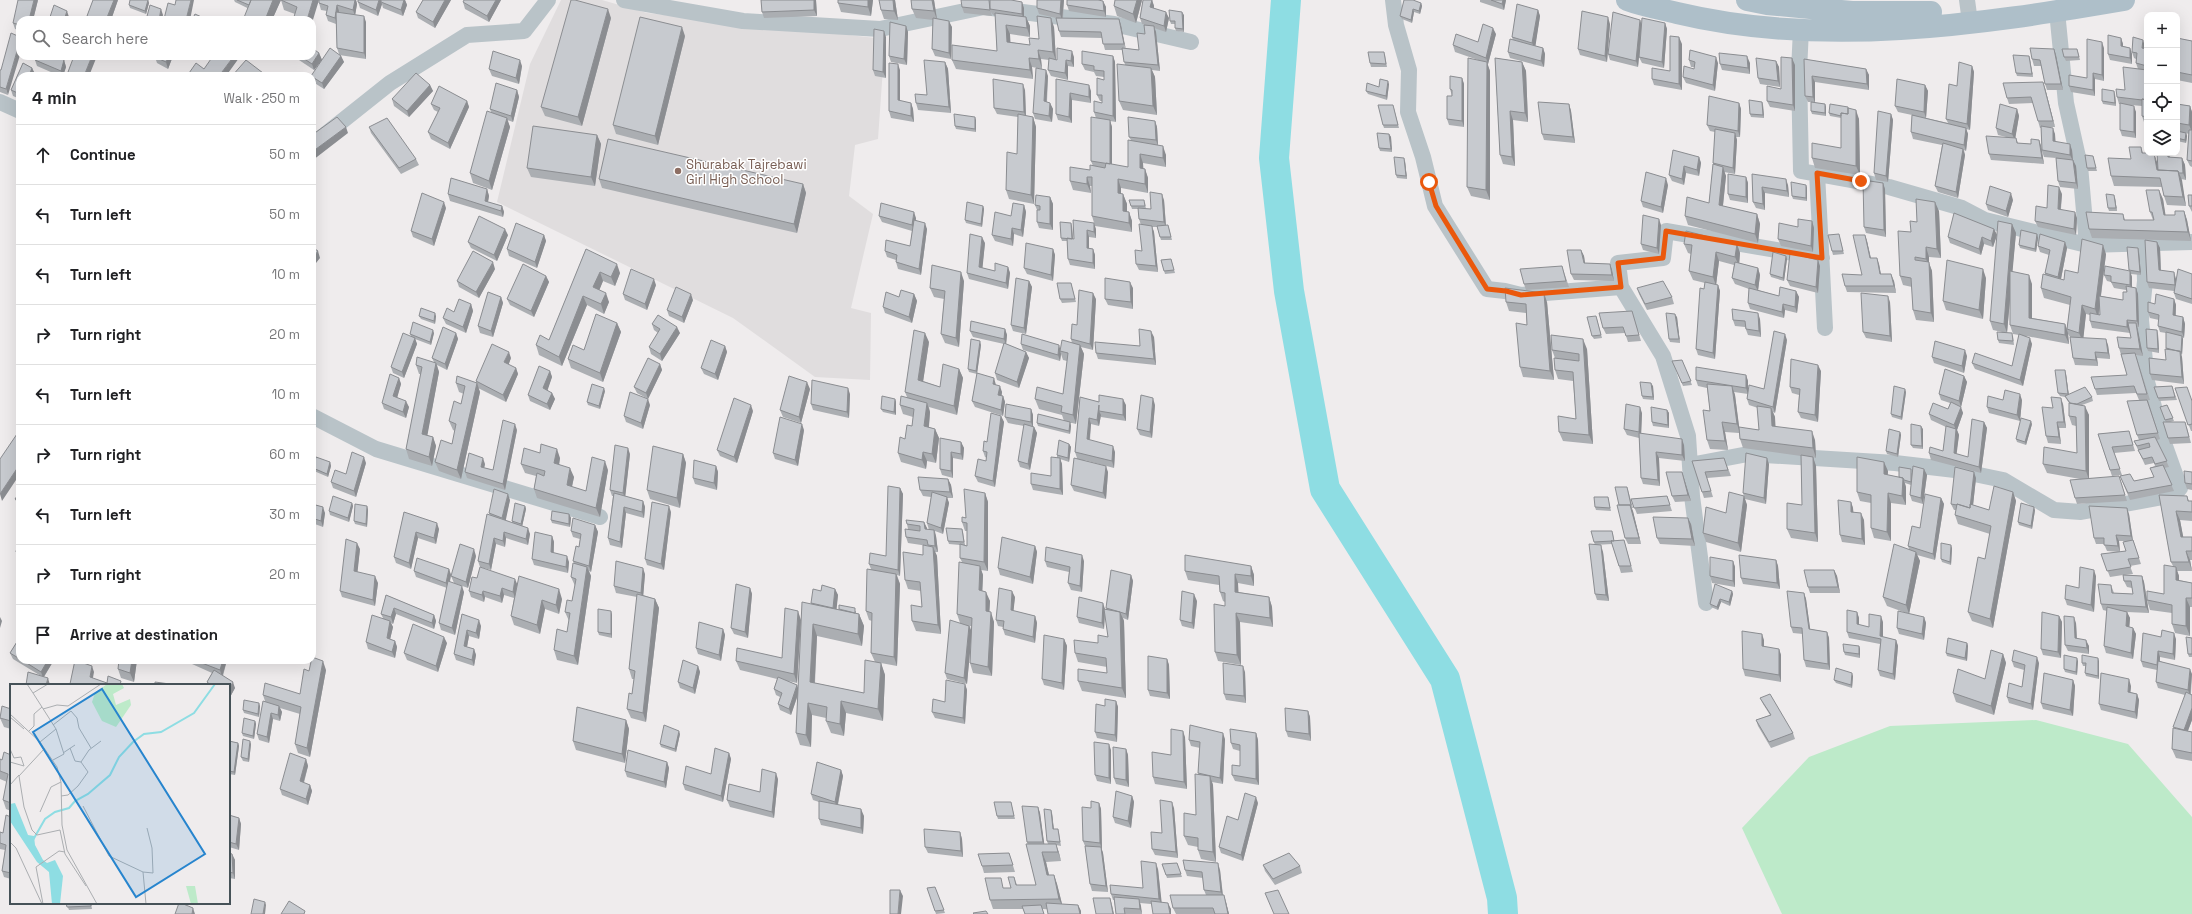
<!DOCTYPE html>
<meta charset="utf-8">
<style>
body{margin:0;font-family:"Space Grotesk",sans-serif;background:#f6f6f6;color:#202124}
.controls{position:absolute;right:12px;top:12px;display:grid;overflow:hidden;border-radius:8px;box-shadow:0 4px 16px #0002}
.controls button{width:36px;height:36px;display:grid;place-items:center;padding:0;border:0;border-bottom:1px solid #e0e0e0;background:#fff;color:#202124;font:20px sans-serif}
.stop{position:absolute;width:12px;height:12px;margin:-9px;border:3px solid #ea580c;border-radius:50%;background:#fff}
.stop.end{background:#ea580c;border-color:#fff;box-shadow:0 1px 4px #0008}
.list{margin:0;padding:0;list-style:none}
h2{display:flex;justify-content:space-between;align-items:center;height:52px;margin:0;padding:0 16px;font-size:17px}
h2 small{font-size:13px;font-weight:400;color:#757577}
.list li{display:grid;grid-template-columns:26px 1fr auto;gap:12px;align-items:center;box-sizing:border-box;height:60px;padding:0 16px;border-top:1px solid #e0e0e0}
.list b{display:block;font-size:15px;white-space:nowrap}
.list em{font-size:13px;font-style:normal;color:#757577}
.icon{flex:none;width:22px;height:22px;fill:none;stroke:currentColor;stroke-width:2;stroke-linecap:round;stroke-linejoin:round}
.map{position:relative;flex:none;width:2192px;height:914px;overflow:hidden}
.search{position:absolute;background:#fff;box-shadow:0 4px 16px #0002;left:16px;top:16px;width:300px;height:44px;display:flex;align-items:center;gap:10px;box-sizing:border-box;padding:0 14px;border-radius:12px;color:#757577;font-size:15px}
.panel{position:absolute;background:#fff;box-shadow:0 4px 16px #0002;left:16px;top:72px;width:300px;height:592px;border-radius:12px}
.map>svg:first-child{display:block}
.education{fill:#e0ddde}
.green{fill:#bdeac9}
.lines{fill:none;stroke-linecap:round;stroke-linejoin:round}
.river{stroke:#8edde3;stroke-width:30}
.street{stroke:#b9c3c8;stroke-width:16}
.primary{stroke:#aebfc9;stroke-width:22}
.wall{fill:#abaeb2;fill-rule:evenodd}
.shaded-wall{fill:#8b8d91}
.building{fill:#c7cacf;stroke:#8b8d91}
.route{stroke:#ea580c;stroke-width:5}
.education-dot{fill:#8d6e63;stroke:#fff;stroke-width:1.5}
.labels{text-anchor:middle;stroke-width:3;stroke-linejoin:round;paint-order:stroke}
.education-label{font-size:13px;fill:#785e54;stroke:#fff;text-anchor:start}
.inset-river{fill:none;stroke:#8edde3;stroke-width:2}
.inset-road{fill:none;stroke:#abaeb1;stroke-width:1}
.view{fill:#2785ce;fill-opacity:0.15;stroke:#2785ce;stroke-width:2}
.inset-edge{fill:none;stroke:#465258;stroke-width:2}
</style>
<div class="map">
<svg width="2192" height="914" viewBox="0 0 2192 914">
<rect width="100%" height="100%" fill="#efeced"/>
<path class="education" d="M 561,0 L 602,0 L 647,13 L 885,39 L 878,139 L 855,145 L 849,196 L 873,214 L 851,308 L 871,313 L 870,380 L 815,377 L 733,318 L 497,202 L 530,64 Z"/>
<path class="green" d="M 2036,720 L 2128,744 L 2192,817 L 2192,914 L 1782,914 L 1742,828 L 1809,757 L 1890,726 Z"/>
<g class="lines">
<path class="river" d="M 1286,0 L 1274,158 L 1289,291 L 1325,489 L 1445,679 L 1502,898 L 1503,914"/>
<path class="street" d="M 624,0 L 743,21 L 880,29 L 984,7 L 1114,24 L 1191,42
M 1393,0 L 1396,25 L 1409,70 L 1408,112 L 1423,157 L 1435,206 L 1487,289 L 1505,291 L 1521,295 L 1621,287 L 1618,263 L 1663,258 L 1666,231 L 1822,258
M 1967,0 L 1970,22
M 2057,11 L 2066,103 L 2080,166 L 2087,245
M 1801,29 L 1799,71 L 1801,171 L 1889,187 L 1962,208 L 1985,220 L 2087,245 L 2192,242
M 0,102 L 20,111
M 312,145 L 390,83 L 467,35 L 524,31 L 548,0
M 1817,173 L 1825,328
M 1621,287 L 1663,356 L 1688,436 L 1692,496 L 1706,603
M 312,416 L 376,449 L 600,517
M 1690,465 L 1748,454 L 1895,463 L 1955,470 L 2003,480 L 2054,510 L 2081,512 L 2174,495 L 2180,488 L 2165,446 L 2147,382 L 2141,320 L 2145,281 L 2144,243"/>
<path class="primary" d="M 1627,0 C 1643,6 1661,9 1677,13 C 1823,48 1978,25 2124,0
M 1747,0 L 1767,4 L 1852,12 L 1931,12"/>
</g>
<path class="wall" d="M 38,0 L 33,20 L 20,20 L 20,31 L 15,29 L 13,23 Z
M 93,0 L 118,0 L 111,20 L 88,20 L 87,16 Z
M 148,0 L 149,3 L 146,14 L 130,8 L 129,5 Z
M 234,0 L 281,0 L 272,20 L 235,2 Z
M 281,0 L 319,0 L 295,14 L 284,10 Z
M 319,0 L 356,0 L 357,4 L 355,15 L 366,22 L 366,59 L 339,55 L 341,56 L 344,62 L 324,89 L 313,82 L 312,79 L 312,76 L 339,54 L 337,48 L 336,24 L 328,21 L 326,15 L 327,11 L 321,10 L 319,3 Z
M 358,0 L 405,0 L 407,5 L 403,16 L 383,8 L 382,4 L 378,16 L 360,8 L 358,2 Z
M 423,0 L 451,0 L 435,28 L 418,18 L 416,12 Z
M 501,0 L 489,22 L 465,9 L 463,2 Z
M 761,0 L 816,0 L 817,16 L 764,18 L 762,12 Z
M 873,0 L 871,16 L 841,12 L 838,3 Z
M 895,0 L 898,20 L 884,19 L 881,10 Z
M 911,0 L 934,0 L 937,18 L 952,27 L 951,59 L 935,56 L 932,49 L 933,20 L 916,18 L 912,9 Z
M 1064,0 L 1063,18 L 1119,19 L 1121,25 L 1125,48 L 1139,50 L 1145,34 L 1145,25 L 1142,24 L 1140,18 L 1143,0 L 1152,0 L 1154,6 L 1154,8 L 1169,18 L 1166,32 L 1154,28 L 1156,32 L 1160,71 L 1152,70 L 1155,77 L 1157,115 L 1123,110 L 1119,101 L 1125,65 L 1122,50 L 1105,50 L 1102,38 L 1061,37 L 1059,31 L 1056,18 L 1039,14 L 1037,8 Z
M 1142,0 L 1136,23 L 1117,16 L 1114,6 Z
M 1480,0 L 1506,0 L 1504,10 L 1480,2 Z
M 1103,1 L 1106,7 L 1106,17 L 1069,11 L 1067,5 Z
M 1421,3 L 1422,6 L 1420,14 L 1414,12 L 1412,23 L 1402,19 L 1400,16 Z
M 962,7 L 1024,8 L 1024,16 L 1026,17 L 1030,26 L 1030,37 L 1010,34 L 1010,42 L 1030,45 L 1039,39 L 1054,27 L 1056,60 L 1074,57 L 1074,67 L 1068,66 L 1068,80 L 1051,76 L 1048,70 L 1049,60 L 1041,59 L 1042,69 L 1032,67 L 1033,79 L 956,69 L 952,60 L 997,51 L 995,16 L 993,15 L 991,12 L 992,16 L 964,13 Z
M 1538,10 L 1540,16 L 1535,46 L 1543,48 L 1545,54 L 1544,67 L 1510,58 L 1508,52 L 1513,40 L 1512,37 Z
M 1184,15 L 1184,32 L 1176,31 L 1175,28 L 1175,24 L 1171,24 L 1170,21 Z
M 611,18 L 582,126 L 545,116 L 541,107 Z
M 1640,20 L 1641,24 L 1665,23 L 1667,29 L 1664,68 L 1642,63 L 1639,57 L 1640,47 L 1638,67 L 1610,60 L 1608,54 Z
M 1610,24 L 1607,62 L 1580,55 L 1578,49 Z
M 906,26 L 908,32 L 907,65 L 891,62 L 889,56 Z
M 1496,34 L 1488,64 L 1487,64 L 1490,71 L 1490,200 L 1471,196 L 1467,187 L 1478,60 L 1455,52 L 1453,45 L 1478,42 Z
M 685,36 L 658,145 L 616,134 L 613,125 Z
M 886,37 L 886,78 L 875,76 L 873,70 Z
M 2121,38 L 2123,44 L 2123,46 L 2130,48 L 2132,54 L 2132,64 L 2110,60 L 2108,54 Z
M 2177,38 L 2192,41 L 2192,83 L 2177,80 Z
M 1682,44 L 1682,90 L 1654,85 L 1652,79 L 1670,71 Z
M 2145,46 L 2145,48 L 2147,49 L 2147,125 L 2145,125 L 2142,116 L 2142,106 L 2131,105 L 2136,112 L 2136,138 L 2122,136 L 2120,130 L 2120,104 L 2119,104 L 2117,97 L 2125,90 L 2138,69 L 2136,63 L 2136,59 L 2134,58 L 2132,52 Z
M 2104,48 L 2104,81 L 2095,79 L 2095,96 L 2071,92 L 2069,86 L 2087,78 Z
M 2054,49 L 2056,55 L 2063,90 L 2047,90 L 2045,84 L 2041,66 L 2034,66 L 2032,59 Z
M 2078,52 L 2080,60 L 2066,61 L 2064,57 Z
M 319,53 L 322,60 L 314,70 L 293,56 L 312,56 Z
M 1385,55 L 1387,67 L 1371,67 L 1370,63 Z
M 156,56 L 173,56 L 168,69 L 157,63 L 155,57 Z
M 1113,56 L 1115,62 L 1116,122 L 1110,121 L 1112,127 L 1112,165 L 1128,167 L 1131,140 L 1129,137 L 1155,121 L 1157,127 L 1158,145 L 1166,155 L 1166,167 L 1143,163 L 1143,168 L 1145,169 L 1148,178 L 1148,193 L 1121,188 L 1121,194 L 1123,194 L 1127,204 L 1127,212 L 1129,212 L 1132,221 L 1132,232 L 1095,226 L 1092,216 L 1092,186 L 1090,186 L 1091,193 L 1073,190 L 1070,181 L 1090,170 L 1093,166 L 1091,161 L 1096,118 L 1094,112 L 1102,103 L 1102,101 L 1100,101 L 1097,95 L 1104,80 L 1104,77 L 1096,76 L 1094,72 L 1085,70 L 1082,64 Z
M 2029,56 L 2033,77 L 2017,76 L 2016,73 Z
M 1495,58 L 1522,62 L 1526,71 L 1528,122 L 1513,120 L 1515,166 L 1503,164 L 1500,155 Z
M 1804,59 L 1866,69 L 1869,75 L 1869,90 L 1815,82 L 1815,103 L 1825,104 L 1826,107 L 1826,116 L 1812,114 L 1811,111 L 1811,102 L 1808,102 L 1805,96 Z
M 35,60 L 64,60 L 66,67 L 63,76 L 60,76 L 37,66 Z
M 1689,60 L 1718,63 L 1715,91 L 1686,83 L 1683,77 L 1694,69 L 1695,67 L 1691,67 Z
M 1776,61 L 1779,67 L 1780,87 L 1760,84 L 1758,78 Z
M 945,62 L 948,69 L 951,113 L 918,110 L 916,103 L 927,95 Z
M 23,63 L 32,68 L 35,74 L 34,76 L 20,76 L 20,99 L 13,96 L 11,90 Z
M 1750,63 L 1750,74 L 1722,70 L 1720,64 Z
M 1795,65 L 1795,111 L 1770,107 L 1767,101 L 1781,89 Z
M 522,66 L 519,84 L 492,76 L 489,69 Z
M 1972,66 L 1974,72 L 1970,130 L 1966,129 L 1968,134 L 1966,151 L 1964,150 L 1965,155 L 1958,198 L 1938,192 L 1935,186 L 1942,145 L 1913,139 L 1911,132 L 1912,115 L 1898,112 L 1895,106 L 1925,85 L 1928,91 L 1926,118 L 1948,123 L 1946,119 L 1957,86 Z
M 0,70 L 8,95 L 0,92 Z
M 900,70 L 900,101 L 911,103 L 913,109 L 914,122 L 891,118 L 889,111 Z
M 68,72 L 89,76 L 69,76 Z
M 1048,76 L 1047,102 L 1050,103 L 1053,109 L 1052,122 L 1035,119 L 1033,113 Z
M 1462,78 L 1464,84 L 1464,127 L 1449,125 L 1447,119 L 1452,96 L 1450,89 Z
M 1056,79 L 1091,91 L 1091,103 L 1072,100 L 1072,123 L 1058,120 L 1056,114 Z
M 1389,84 L 1387,100 L 1368,94 L 1366,91 L 1379,87 Z
M 430,85 L 433,91 L 409,117 L 394,106 L 392,99 Z
M 2045,88 L 2055,127 L 2048,127 L 2055,134 L 2055,141 L 2072,150 L 2073,160 L 2076,166 L 2078,189 L 2060,187 L 2058,181 L 2056,158 L 2044,157 L 2042,151 L 2044,164 L 1991,160 L 1989,154 L 2006,137 L 1998,135 L 1996,128 L 2017,109 L 2019,116 L 2015,138 L 2016,138 L 2018,143 L 2031,144 L 2039,140 L 2041,146 L 2042,150 L 2041,128 L 2040,128 L 2038,121 L 2033,103 L 2009,104 L 2007,98 Z
M 517,90 L 519,97 L 513,122 L 507,120 L 510,127 L 492,190 L 473,183 L 470,173 L 491,112 L 490,109 Z
M 1025,90 L 1026,116 L 1033,117 L 1036,127 L 1034,204 L 1009,199 L 1006,190 L 1017,154 L 1018,117 L 997,114 L 994,108 Z
M 2115,94 L 2116,106 L 2103,104 L 2102,101 Z
M 467,101 L 469,107 L 450,149 L 431,139 L 428,132 L 438,112 L 434,110 L 431,104 Z
M 1762,102 L 1763,105 L 1764,118 L 1751,117 L 1750,114 Z
M 1739,103 L 1741,109 L 1740,137 L 1736,137 L 1737,140 L 1735,174 L 1724,172 L 1726,176 L 1723,206 L 1757,214 L 1760,224 L 1758,243 L 1688,225 L 1685,216 L 1709,203 L 1713,164 L 1715,132 L 1710,131 L 1707,125 Z
M 1569,104 L 1571,111 L 1575,143 L 1544,140 L 1542,134 Z
M 2177,104 L 2190,106 L 2192,112 L 2192,167 L 2190,166 L 2187,160 L 2189,134 L 2186,133 L 2187,136 L 2186,143 L 2177,141 Z
M 1394,108 L 1399,128 L 1384,128 L 1383,125 Z
M 1848,108 L 1859,119 L 1860,175 L 1815,168 L 1812,158 L 1841,148 L 1841,118 L 1830,116 L 1829,113 Z
M 1891,114 L 1893,120 L 1888,182 L 1876,180 L 1874,173 Z
M 976,120 L 976,132 L 956,129 L 955,126 Z
M 369,127 L 416,159 L 419,165 L 401,174 L 371,133 Z
M 1389,134 L 1391,137 L 1392,152 L 1380,151 L 1379,148 Z
M 597,135 L 601,144 L 595,186 L 531,177 L 527,168 Z
M 2141,147 L 2143,153 L 2157,162 L 2158,170 L 2169,153 L 2170,157 L 2182,158 L 2185,165 L 2186,180 L 2181,179 L 2186,206 L 2167,205 L 2164,196 L 2162,187 L 2114,186 L 2111,176 L 2131,159 Z
M 2093,156 L 2097,171 L 2088,171 L 2087,168 Z
M 1699,157 L 1701,163 L 1699,176 L 1686,173 L 1684,185 L 1672,181 L 1669,175 Z
M 1405,161 L 1407,179 L 1397,178 L 1396,175 Z
M 1752,174 L 1788,185 L 1789,197 L 1765,193 L 1765,210 L 1756,208 L 1753,202 Z
M 1746,177 L 1748,183 L 1748,203 L 1730,200 L 1728,194 Z
M 599,179 L 803,184 L 806,193 L 797,233 L 602,188 Z
M 1883,183 L 1885,189 L 1886,237 L 1866,233 L 1864,227 Z
M 1668,185 L 1663,213 L 1643,207 L 1641,201 Z
M 1806,185 L 1807,188 L 1807,201 L 1793,199 L 1792,196 Z
M 487,189 L 489,196 L 488,202 L 502,206 L 504,212 L 503,217 L 450,201 L 448,194 Z
M 2062,194 L 2061,209 L 2077,218 L 2076,235 L 2038,227 L 2035,221 Z
M 2192,195 L 2192,212 L 2189,206 Z
M 1050,197 L 1053,204 L 1053,230 L 1039,228 L 1037,222 L 1037,210 L 1035,205 Z
M 2115,198 L 2117,211 L 2109,211 L 2108,208 Z
M 2163,199 L 2165,215 L 2175,215 L 2184,211 L 2187,220 L 2191,241 L 2092,238 L 2089,229 L 2123,214 L 2125,220 L 2153,220 L 2150,212 Z
M 1164,200 L 1166,225 L 1169,228 L 1172,240 L 1161,240 L 1157,227 L 1152,227 L 1154,232 L 1158,272 L 1139,270 L 1136,264 L 1142,251 L 1141,225 L 1139,219 L 1138,209 L 1132,209 L 1131,206 L 1145,203 L 1146,209 L 1151,209 Z
M 2013,200 L 2008,217 L 1988,210 L 1986,204 Z
M 1024,205 L 1026,212 L 1023,237 L 1014,234 L 1013,246 L 995,241 L 992,235 L 1011,216 Z
M 983,206 L 984,209 L 982,227 L 966,223 L 965,220 Z
M 446,208 L 434,246 L 413,237 L 411,231 Z
M 1939,211 L 1941,258 L 1929,257 L 1929,263 L 1932,271 L 1934,322 L 1916,320 L 1913,310 L 1912,287 L 1903,285 L 1900,276 L 1911,232 L 1917,222 Z
M 879,216 L 916,218 L 916,220 L 927,229 L 921,275 L 898,269 L 896,262 L 896,260 L 887,257 L 885,251 L 910,246 L 912,231 L 882,222 Z
M 1073,220 L 1096,229 L 1096,238 L 1089,237 L 1089,248 L 1093,249 L 1095,255 L 1095,269 L 1070,265 L 1068,259 L 1067,241 L 1062,241 L 1061,238 L 1072,226 L 1073,239 L 1074,239 Z
M 1812,221 L 1814,228 L 1813,252 L 1781,246 L 1778,239 L 1798,227 Z
M 2012,224 L 2016,233 L 2012,272 L 2032,284 L 2032,318 L 2065,324 L 2067,329 L 2070,305 L 2044,298 L 2041,288 L 2045,275 L 2045,273 L 2049,255 L 2040,252 L 2038,246 L 2065,242 L 2067,248 L 2061,279 L 2064,280 L 2078,273 L 2106,254 L 2101,296 L 2123,300 L 2127,292 L 2126,290 L 2114,288 L 2111,282 L 2107,281 L 2104,275 L 2129,271 L 2138,248 L 2139,252 L 2141,275 L 2131,274 L 2132,277 L 2132,287 L 2136,288 L 2138,294 L 2139,327 L 2137,327 L 2143,356 L 2136,355 L 2150,400 L 2148,400 L 2160,439 L 2157,440 L 2169,467 L 2164,468 L 2174,491 L 2130,500 L 2120,476 L 2122,475 L 2112,476 L 2098,434 L 2129,431 L 2135,451 L 2114,453 L 2122,475 L 2134,481 L 2154,477 L 2150,468 L 2155,466 L 2154,463 L 2145,465 L 2134,441 L 2139,440 L 2137,435 L 2139,400 L 2136,393 L 2097,395 L 2095,389 L 2127,375 L 2119,348 L 2131,338 L 2130,330 L 2130,333 L 2092,328 L 2090,321 L 2090,315 L 2086,314 L 2083,338 L 2108,345 L 2110,359 L 2097,358 L 2098,366 L 2075,365 L 2073,358 L 2070,337 L 2068,334 L 2069,344 L 2026,336 L 2032,344 L 2023,386 L 1975,369 L 1972,363 L 2012,366 L 2019,335 L 2013,334 L 2010,325 L 2010,298 L 2007,333 L 2013,336 L 2014,345 L 1999,343 L 1998,340 L 2002,332 L 1993,330 L 1990,321 ZM 2100,306 L 2100,315 L 2099,314 Z
M 1661,225 L 1659,254 L 1643,250 L 1641,244 Z
M 1994,229 L 1997,235 L 1993,247 L 1984,244 L 1981,255 L 1950,243 L 1948,237 Z
M 2037,234 L 2038,238 L 2036,252 L 2020,248 L 2019,245 Z
M 508,235 L 497,261 L 471,248 L 468,242 Z
M 544,235 L 546,241 L 537,268 L 509,256 L 507,249 Z
M 1865,235 L 1867,241 L 1871,258 L 1879,264 L 1881,274 L 1894,281 L 1896,293 L 1847,292 L 1845,286 L 1862,275 Z
M 1840,238 L 1844,254 L 1833,255 L 1832,251 Z
M 2157,242 L 2160,248 L 2161,271 L 2176,279 L 2192,274 L 2192,304 L 2176,299 L 2174,293 L 2174,291 L 2149,288 L 2147,282 Z
M 985,243 L 982,268 L 995,271 L 1008,267 L 1010,273 L 1008,289 L 969,279 L 967,273 Z
M 1684,244 L 1737,244 L 1740,253 L 1739,263 L 1758,268 L 1760,275 L 1758,290 L 1779,296 L 1796,291 L 1799,297 L 1797,313 L 1785,310 L 1784,318 L 1750,309 L 1748,303 L 1749,289 L 1735,284 L 1732,278 L 1734,265 L 1719,261 L 1716,285 L 1718,285 L 1720,291 L 1715,359 L 1698,355 L 1696,349 L 1705,283 L 1693,280 L 1689,271 L 1691,254 L 1688,253 Z
M 586,249 L 620,273 L 615,286 L 603,281 L 599,290 L 609,302 L 604,314 L 587,305 L 562,366 L 539,355 L 536,345 L 549,340 Z
M 1053,249 L 1055,255 L 1053,281 L 1027,274 L 1024,268 Z
M 1581,250 L 1584,256 L 1585,263 L 1610,264 L 1612,270 L 1614,281 L 1574,280 L 1571,274 Z
M 1786,256 L 1787,259 L 1784,281 L 1771,277 L 1770,274 Z
M 1171,259 L 1175,273 L 1165,274 L 1161,260 Z
M 1562,266 L 1569,287 L 1526,290 L 1524,284 Z
M 1820,266 L 1818,293 L 1790,286 L 1787,280 Z
M 495,269 L 479,298 L 459,287 L 457,281 Z
M 546,276 L 549,282 L 534,317 L 510,305 L 507,299 Z
M 1986,278 L 1983,319 L 1946,310 L 1943,301 Z
M 964,281 L 959,347 L 945,343 L 941,334 L 944,299 L 934,297 L 930,288 Z
M 1029,281 L 1032,287 L 1026,334 L 1013,331 L 1011,325 Z
M 1071,283 L 1076,302 L 1062,303 L 1060,299 Z
M 656,285 L 647,310 L 625,300 L 623,294 Z
M 1133,288 L 1133,309 L 1108,305 L 1105,299 Z
M 1637,288 L 1672,297 L 1674,304 L 1647,310 L 1639,294 Z
M 914,294 L 917,301 L 912,323 L 885,313 L 883,307 Z
M 501,297 L 503,303 L 493,337 L 480,333 L 478,326 Z
M 1096,299 L 1093,350 L 1081,347 L 1084,354 L 1076,424 L 1064,421 L 1062,415 L 1039,409 L 1035,399 L 1063,394 L 1067,361 L 1063,360 L 1061,354 L 1060,361 L 1023,350 L 1021,344 L 1060,349 L 1072,343 L 1071,339 L 1077,325 Z
M 2174,299 L 2176,305 L 2176,316 L 2183,317 L 2185,324 L 2184,338 L 2182,337 L 2183,339 L 2182,355 L 2181,354 L 2182,357 L 2184,384 L 2152,380 L 2150,374 L 2166,360 L 2166,333 L 2160,332 L 2158,326 L 2159,320 L 2150,318 L 2148,312 L 2155,304 Z
M 693,300 L 684,323 L 669,316 L 667,310 Z
M 1506,302 L 1547,302 L 1554,380 L 1523,377 L 1520,367 L 1527,325 L 1526,313 L 1509,311 Z
M 1890,302 L 1892,342 L 1866,338 L 1863,332 Z
M 471,304 L 473,311 L 466,333 L 446,324 L 443,318 L 454,312 Z
M 419,316 L 436,316 L 435,324 L 421,319 Z
M 1634,317 L 1641,341 L 1628,342 L 1625,333 L 1606,334 L 1603,328 Z
M 1677,317 L 1680,343 L 1670,342 L 1669,339 Z
M 1597,319 L 1602,338 L 1594,339 L 1592,336 Z
M 1760,319 L 1761,337 L 1748,335 L 1745,327 L 1735,326 L 1733,320 Z
M 617,323 L 621,332 L 603,382 L 571,368 L 568,359 L 584,350 Z
M 652,324 L 680,333 L 662,361 L 651,354 L 649,347 L 658,333 L 654,330 Z
M 1005,329 L 1007,335 L 1006,344 L 1026,352 L 1029,358 L 1019,388 L 997,380 L 995,373 L 1004,344 L 973,337 L 970,331 Z
M 434,333 L 431,345 L 415,339 L 417,344 L 404,378 L 393,373 L 391,367 L 411,336 L 410,334 Z
M 456,333 L 458,339 L 447,370 L 437,365 L 439,372 L 427,435 L 433,437 L 436,446 L 432,466 L 409,459 L 406,449 L 421,374 L 419,374 L 416,365 L 434,362 L 432,358 Z
M 2158,334 L 2159,353 L 2148,351 L 2147,348 Z
M 1154,337 L 1156,365 L 1098,359 L 1096,353 L 1140,346 Z
M 1787,340 L 1775,413 L 1773,412 L 1775,417 L 1775,426 L 1815,440 L 1816,458 L 1813,457 L 1816,466 L 1818,542 L 1791,538 L 1787,529 L 1802,505 L 1801,456 L 1743,448 L 1740,439 L 1739,433 L 1725,432 L 1728,450 L 1710,449 L 1707,440 L 1710,411 L 1707,388 L 1698,386 L 1696,380 L 1746,375 L 1748,381 L 1748,390 L 1764,389 ZM 1734,392 L 1748,394 L 1747,399 L 1749,405 L 1758,408 L 1759,430 L 1739,428 L 1735,395 Z
M 929,342 L 923,381 L 940,387 L 959,369 L 963,378 L 957,415 L 929,407 L 930,412 L 929,427 L 935,429 L 939,438 L 936,463 L 927,461 L 926,469 L 901,462 L 898,453 L 905,439 L 912,426 L 913,417 L 903,414 L 900,405 L 907,397 L 905,392 Z
M 981,345 L 977,373 L 996,385 L 1002,392 L 1001,396 L 1003,396 L 1005,402 L 1003,416 L 975,407 L 972,401 L 977,374 L 969,372 L 968,369 Z
M 725,346 L 727,352 L 718,380 L 704,374 L 701,368 Z
M 1587,349 L 1593,444 L 1563,441 L 1559,432 L 1576,419 L 1573,381 L 1558,379 L 1555,370 L 1555,358 L 1552,350 Z
M 1967,356 L 1964,373 L 1934,363 L 1932,357 Z
M 511,358 L 508,365 L 516,368 L 518,374 L 506,402 L 478,388 L 480,392 L 461,479 L 439,471 L 435,462 L 452,444 L 455,431 L 453,430 L 449,421 L 461,404 L 464,394 L 459,392 L 456,383 L 476,383 L 476,381 Z
M 1682,360 L 1692,385 L 1683,386 L 1672,361 Z
M 660,364 L 662,370 L 648,399 L 637,393 L 634,387 Z
M 550,371 L 552,377 L 547,390 L 552,393 L 555,399 L 550,410 L 530,401 L 528,395 Z
M 1821,371 L 1818,422 L 1801,418 L 1798,412 L 1799,395 L 1792,393 L 1790,387 Z
M 2066,374 L 2069,395 L 2092,397 L 2093,401 L 2082,405 L 2089,415 L 2089,478 L 2121,482 L 2127,501 L 2077,504 L 2075,498 L 2080,479 L 2047,473 L 2043,464 L 2077,453 L 2076,426 L 2072,425 L 2069,416 L 2069,403 L 2065,397 L 2060,396 L 2058,393 Z
M 1964,376 L 1967,382 L 1961,407 L 1960,407 L 1963,413 L 1957,430 L 1959,435 L 1956,454 L 1968,457 L 1984,422 L 1987,428 L 1981,473 L 1931,460 L 1929,453 L 1943,451 L 1946,427 L 1931,420 L 1929,414 L 1948,409 L 1950,403 L 1941,400 L 1939,394 Z
M 399,378 L 401,384 L 397,397 L 409,407 L 406,418 L 384,409 L 382,403 Z
M 1653,386 L 1654,400 L 1643,399 L 1642,396 Z
M 2172,386 L 2177,400 L 2159,401 L 2154,387 Z
M 2175,388 L 2192,401 L 2192,431 L 2191,431 Z
M 810,389 L 801,423 L 783,417 L 780,410 Z
M 605,391 L 600,409 L 588,405 L 587,402 Z
M 1906,392 L 1902,420 L 1892,417 L 1891,414 Z
M 850,394 L 849,418 L 813,410 L 811,404 Z
M 1080,397 L 1099,402 L 1126,405 L 1126,421 L 1101,417 L 1101,415 L 1099,426 L 1091,424 L 1090,440 L 1115,452 L 1114,468 L 1084,460 L 1108,472 L 1106,499 L 1074,491 L 1071,485 L 1077,458 L 1075,452 Z
M 895,399 L 896,402 L 896,415 L 883,412 L 881,409 Z
M 2022,400 L 2020,421 L 1989,413 L 1987,407 Z
M 2063,404 L 2066,428 L 2059,428 L 2061,444 L 2048,443 L 2046,436 L 2053,408 Z
M 650,405 L 643,429 L 626,422 L 624,416 Z
M 1155,405 L 1152,438 L 1140,435 L 1137,429 Z
M 2167,405 L 2174,421 L 2170,422 L 2187,428 L 2191,443 L 2170,444 L 2168,438 L 2166,422 L 2160,407 Z
M 1031,409 L 1033,415 L 1033,427 L 1034,427 L 1037,433 L 1030,470 L 1020,467 L 1018,461 L 1024,426 L 1008,423 L 1005,417 Z
M 1667,410 L 1669,413 L 1669,428 L 1653,426 L 1652,422 Z
M 753,411 L 737,463 L 720,456 L 717,450 Z
M 1642,413 L 1641,433 L 1684,445 L 1685,461 L 1659,458 L 1660,486 L 1643,484 L 1641,478 L 1639,438 L 1627,435 L 1624,429 Z
M 1001,416 L 1004,422 L 995,487 L 978,482 L 975,476 L 986,461 L 987,458 L 985,457 L 983,451 L 987,442 Z
M 1070,422 L 1071,426 L 1070,434 L 1038,426 L 1037,423 Z
M 2032,424 L 2026,445 L 2017,442 L 2016,439 Z
M 1923,429 L 1923,449 L 1913,448 L 1911,445 Z
M 517,430 L 505,490 L 467,478 L 465,472 L 485,464 L 484,468 L 493,470 Z
M 804,430 L 798,466 L 775,459 L 773,453 Z
M 1900,432 L 1901,435 L 1898,457 L 1887,454 L 1886,451 Z
M 940,438 L 961,442 L 964,448 L 963,460 L 953,458 L 953,478 L 942,475 L 940,469 Z
M 1069,444 L 1071,447 L 1069,462 L 1060,459 L 1062,464 L 1063,495 L 1033,490 L 1031,484 L 1051,476 L 1057,458 L 1057,455 Z
M 540,453 L 560,458 L 559,464 L 574,477 L 572,487 L 586,491 L 608,470 L 600,517 L 537,498 L 534,489 L 536,476 L 525,473 L 521,464 Z
M 630,454 L 625,496 L 643,501 L 645,507 L 644,518 L 626,513 L 622,548 L 610,545 L 608,538 L 613,496 L 612,496 L 610,490 Z
M 683,454 L 686,463 L 680,508 L 650,499 L 647,490 Z
M 1724,458 L 1731,476 L 1707,478 L 1713,497 L 1704,498 L 1692,461 Z
M 330,462 L 331,466 L 328,477 L 314,471 L 313,468 Z
M 366,463 L 356,497 L 333,488 L 331,482 Z
M 1769,464 L 1766,504 L 1745,499 L 1743,493 Z
M 716,466 L 718,472 L 717,490 L 695,484 L 693,478 Z
M 1924,469 L 1927,475 L 1923,504 L 1912,501 L 1910,495 L 1911,485 L 1905,483 L 1906,487 L 1906,505 L 1891,503 L 1891,541 L 1874,538 L 1871,528 L 1871,503 L 1860,501 L 1857,492 L 1888,471 L 1888,475 L 1899,477 Z
M 1682,472 L 1691,501 L 1675,502 L 1672,496 Z
M 2192,472 L 2192,490 L 2187,489 L 2185,483 Z
M 1976,478 L 1973,505 L 1989,510 L 2013,492 L 2016,501 L 1993,628 L 1972,621 L 1968,612 L 1985,559 L 1990,534 L 1958,524 L 1955,515 L 1956,510 L 1954,510 L 1951,504 Z
M 948,479 L 951,485 L 953,498 L 947,498 L 949,503 L 943,534 L 935,531 L 936,536 L 938,552 L 935,552 L 937,556 L 941,634 L 916,631 L 912,621 L 922,607 L 921,591 L 908,589 L 905,580 L 923,555 L 928,546 L 908,543 L 906,537 L 908,529 L 907,524 L 924,522 L 927,529 L 929,530 L 927,523 L 931,497 L 923,496 L 920,490 Z
M 900,488 L 903,494 L 900,576 L 897,575 L 900,584 L 897,666 L 881,663 L 885,675 L 883,721 L 846,713 L 844,736 L 831,733 L 826,721 L 826,718 L 812,715 L 811,747 L 800,745 L 796,733 L 798,695 L 791,715 L 780,710 L 778,704 L 780,697 L 776,695 L 774,689 L 777,679 L 740,670 L 736,661 L 782,658 L 801,620 L 797,683 L 788,681 L 797,685 L 798,689 L 811,603 L 821,591 L 835,589 L 838,595 L 836,609 L 856,611 L 856,613 L 859,614 L 864,626 L 862,646 L 817,636 L 815,683 L 864,693 L 875,662 L 871,653 L 872,621 L 869,620 L 866,611 L 871,569 L 869,564 L 886,556 Z
M 1628,490 L 1633,508 L 1632,508 L 1641,544 L 1628,544 L 1625,538 L 1619,505 Z
M 20,492 L 20,506 L 18,505 L 15,499 Z
M 985,493 L 988,502 L 988,571 L 981,570 L 983,575 L 982,591 L 990,601 L 989,612 L 994,622 L 992,676 L 973,673 L 970,663 L 971,637 L 967,684 L 947,679 L 945,673 L 960,623 L 957,614 L 962,562 L 960,558 L 960,545 L 949,544 L 948,541 L 962,529 L 963,532 L 965,545 L 967,546 L 967,531 L 965,531 L 962,522 ZM 970,626 L 972,626 L 971,631 Z
M 2159,495 L 2187,496 L 2189,501 L 2192,501 L 2192,521 L 2180,520 L 2183,537 L 2192,537 L 2192,560 L 2190,560 L 2192,571 L 2177,571 L 2179,576 L 2179,580 L 2192,583 L 2192,607 L 2190,607 L 2190,636 L 2175,633 L 2172,624 L 2172,613 L 2150,610 L 2147,600 L 2164,594 L 2173,566 L 2171,562 Z
M 1667,496 L 1672,511 L 1637,514 L 1631,499 Z
M 1744,496 L 1747,505 L 1741,552 L 1706,542 L 1703,533 L 1726,513 Z
M 1608,497 L 1611,511 L 1596,510 L 1595,507 Z
M 1941,498 L 1944,504 L 1935,560 L 1917,555 L 1920,561 L 1909,614 L 1887,606 L 1883,597 L 1909,549 L 1908,546 L 1920,528 Z
M 510,500 L 505,520 L 512,523 L 512,521 L 525,506 L 526,509 L 522,526 L 530,534 L 528,545 L 506,538 L 505,547 L 496,544 L 491,570 L 480,567 L 478,561 L 490,515 L 489,513 Z
M 1851,502 L 1853,508 L 1853,512 L 1864,520 L 1865,545 L 1842,542 L 1840,535 Z
M 352,503 L 353,506 L 349,522 L 330,515 L 329,511 Z
M 312,504 L 325,513 L 323,527 L 312,523 Z
M 367,506 L 368,510 L 367,527 L 355,524 L 354,521 Z
M 2035,510 L 2032,529 L 2019,525 L 2018,522 Z
M 404,512 L 439,529 L 436,544 L 418,538 L 411,569 L 396,563 L 394,557 Z
M 671,512 L 664,570 L 647,565 L 645,559 Z
M 569,514 L 571,518 L 570,527 L 552,523 L 551,520 Z
M 2129,514 L 2133,540 L 2141,564 L 2130,566 L 2133,574 L 2125,575 L 2142,576 L 2144,582 L 2149,613 L 2127,612 L 2130,618 L 2129,627 L 2133,628 L 2136,634 L 2133,659 L 2106,653 L 2104,646 L 2107,611 L 2103,610 L 2101,604 L 2111,585 L 2114,593 L 2133,594 L 2132,588 L 2127,587 L 2124,581 L 2123,575 L 2110,577 L 2101,554 L 2119,552 L 2107,551 L 2104,544 L 2096,544 L 2094,538 ZM 2119,541 L 2124,541 L 2126,551 L 2120,552 Z
M 1691,524 L 1695,546 L 1660,544 L 1657,538 Z
M 595,525 L 598,532 L 591,572 L 589,571 L 591,576 L 578,665 L 557,660 L 554,650 L 567,632 L 569,621 L 565,612 L 572,601 L 575,586 L 571,577 L 574,563 L 573,561 L 579,547 L 580,539 L 573,537 L 571,531 Z
M 20,532 L 20,559 L 18,558 L 16,552 Z
M 1613,534 L 1614,541 L 1624,540 L 1633,572 L 1621,573 L 1612,544 L 1595,545 L 1603,552 L 1609,601 L 1597,600 L 1595,594 L 1595,545 L 1594,542 Z
M 552,536 L 554,542 L 554,553 L 569,562 L 568,573 L 534,565 L 532,559 Z
M 1035,546 L 1037,552 L 1033,584 L 1000,575 L 998,568 Z
M 1952,548 L 1951,565 L 1942,562 L 1941,559 Z
M 360,549 L 357,572 L 378,583 L 375,606 L 342,597 L 340,591 Z
M 476,556 L 468,588 L 454,583 L 451,576 Z
M 1776,560 L 1778,566 L 1780,589 L 1743,584 L 1741,578 Z
M 1045,561 L 1084,561 L 1082,592 L 1071,590 L 1068,583 L 1069,572 L 1047,567 Z
M 1733,561 L 1735,567 L 1735,587 L 1712,583 L 1710,576 Z
M 1251,566 L 1254,575 L 1254,586 L 1238,583 L 1238,592 L 1269,597 L 1272,607 L 1273,627 L 1240,622 L 1241,665 L 1218,661 L 1215,652 L 1225,606 L 1225,602 L 1223,601 L 1220,592 L 1219,585 L 1188,580 L 1185,571 Z
M 449,569 L 451,575 L 450,582 L 464,592 L 455,635 L 441,630 L 439,623 L 447,588 L 416,577 L 414,571 Z
M 1834,570 L 1837,576 L 1840,593 L 1810,593 L 1808,587 Z
M 645,574 L 643,595 L 655,599 L 659,608 L 646,722 L 631,718 L 627,709 L 632,694 L 634,679 L 632,679 L 629,669 L 637,597 L 616,593 L 614,586 Z
M 1131,575 L 1133,581 L 1128,620 L 1123,618 L 1124,621 L 1126,698 L 1082,691 L 1078,681 L 1107,673 L 1107,667 L 1078,662 L 1075,653 L 1098,643 L 1108,637 L 1105,615 L 1104,629 L 1079,623 L 1077,617 L 1105,609 L 1107,609 L 1106,608 Z
M 2096,576 L 2094,612 L 2067,605 L 2065,599 L 2079,588 Z
M 477,578 L 517,584 L 562,599 L 559,614 L 545,609 L 540,634 L 514,625 L 511,616 L 514,598 L 504,595 L 502,603 L 485,597 L 484,602 L 471,597 L 469,591 Z
M 750,588 L 752,594 L 748,638 L 734,634 L 731,628 Z
M 1732,591 L 1733,594 L 1730,606 L 1721,602 L 1718,610 L 1711,607 L 1710,604 Z
M 1804,593 L 1806,599 L 1810,629 L 1827,632 L 1829,638 L 1830,670 L 1806,667 L 1804,660 L 1803,634 L 1793,633 L 1791,627 Z
M 386,595 L 434,615 L 436,621 L 434,629 L 396,614 L 393,624 L 391,623 L 393,627 L 390,639 L 395,641 L 397,647 L 395,658 L 368,649 L 366,642 L 383,618 L 381,614 Z
M 1015,597 L 1013,611 L 1035,616 L 1037,623 L 1035,643 L 1005,635 L 1003,629 L 1003,627 L 998,626 L 996,620 Z
M 1197,601 L 1194,629 L 1182,626 L 1180,620 Z
M 611,611 L 612,615 L 612,638 L 599,635 L 598,632 Z
M 1857,612 L 1859,618 L 1859,625 L 1869,627 L 1883,622 L 1883,637 L 1896,640 L 1898,646 L 1895,680 L 1880,676 L 1878,670 L 1880,644 L 1849,638 L 1847,632 Z
M 462,614 L 481,626 L 479,639 L 469,636 L 467,647 L 474,649 L 476,655 L 474,666 L 456,660 L 454,654 Z
M 2059,616 L 2062,622 L 2061,658 L 2043,655 L 2041,649 Z
M 1924,617 L 1926,623 L 1924,640 L 1899,634 L 1897,628 Z
M 2076,623 L 2077,638 L 2089,646 L 2089,654 L 2068,651 L 2065,645 Z
M 723,629 L 725,635 L 721,661 L 698,654 L 696,648 Z
M 20,637 L 20,660 L 54,660 L 44,677 L 41,676 L 13,659 L 10,653 Z
M 2161,637 L 2176,639 L 2175,660 L 2160,657 L 2160,661 L 2192,674 L 2191,694 L 2192,695 L 2192,720 L 2188,731 L 2192,732 L 2192,761 L 2176,758 L 2172,749 L 2185,695 L 2158,688 L 2156,682 L 2157,670 L 2143,667 L 2141,661 Z
M 2192,638 L 2192,657 L 2189,657 L 2188,654 Z
M 1064,639 L 1067,646 L 1064,690 L 1044,685 L 1042,679 Z
M 1764,640 L 1764,647 L 1779,649 L 1781,655 L 1781,682 L 1745,676 L 1743,669 Z
M 447,643 L 438,672 L 407,660 L 404,653 Z
M 1967,643 L 1968,646 L 1967,661 L 1947,656 L 1946,653 Z
M 1859,646 L 1860,649 L 1860,658 L 1845,655 L 1844,652 Z
M 2003,654 L 2006,663 L 1994,715 L 1956,702 L 1953,693 L 1985,679 Z
M 1167,659 L 1169,665 L 1170,699 L 1150,696 L 1148,690 Z
M 137,660 L 134,682 L 121,678 L 118,669 Z
M 168,660 L 177,660 L 176,663 Z
M 190,660 L 227,660 L 223,676 L 235,688 L 229,699 L 229,685 L 208,685 L 207,682 L 212,673 L 192,664 Z
M 2012,661 L 2039,663 L 2033,710 L 2009,703 L 2007,697 L 2022,687 L 2024,670 L 2014,667 Z
M 2078,661 L 2077,675 L 2065,672 L 2064,669 Z
M 2099,661 L 2099,679 L 2086,676 L 2085,673 L 2086,666 L 2083,666 L 2082,663 Z
M 698,666 L 700,672 L 695,694 L 680,688 L 678,682 Z
M 326,670 L 310,757 L 298,753 L 295,744 L 300,714 L 280,708 L 282,712 L 280,721 L 273,719 L 269,743 L 259,740 L 257,734 L 265,701 L 263,695 L 300,694 L 309,671 Z
M 1245,672 L 1246,703 L 1226,700 L 1224,694 Z
M 1853,676 L 1852,688 L 1836,683 L 1834,680 Z
M 2073,680 L 2075,686 L 2073,716 L 2043,709 L 2041,703 Z
M 965,684 L 967,690 L 965,724 L 935,718 L 932,712 L 945,702 Z
M 2131,686 L 2130,692 L 2137,694 L 2139,700 L 2137,719 L 2101,710 L 2099,704 Z
M 1760,698 L 1793,733 L 1795,739 L 1771,748 L 1758,726 L 1756,720 L 1770,715 L 1763,704 Z
M 1116,701 L 1118,707 L 1117,742 L 1097,738 L 1095,732 Z
M 260,706 L 259,717 L 244,713 L 243,710 Z
M 11,709 L 11,729 L 4,727 L 0,718 Z
M 1308,711 L 1310,717 L 1311,741 L 1288,737 L 1286,731 Z
M 626,720 L 629,729 L 625,763 L 576,750 L 573,741 Z
M 255,721 L 256,724 L 254,739 L 243,736 L 242,733 Z
M 1256,733 L 1258,740 L 1259,785 L 1235,781 L 1232,775 L 1240,766 L 1240,751 L 1233,749 L 1231,743 Z
M 680,734 L 676,752 L 661,747 L 660,744 Z
M 1185,737 L 1187,789 L 1155,784 L 1153,777 L 1171,755 Z
M 1225,739 L 1223,784 L 1212,782 L 1213,785 L 1216,862 L 1201,859 L 1198,850 L 1198,847 L 1188,845 L 1184,836 L 1196,815 L 1199,774 L 1198,773 L 1200,748 L 1191,746 L 1189,740 Z
M 229,741 L 238,743 L 239,746 L 235,775 L 229,774 Z
M 251,744 L 249,762 L 243,761 L 241,757 Z
M 1126,749 L 1128,755 L 1129,787 L 1116,784 L 1114,778 Z
M 1111,750 L 1111,784 L 1097,781 L 1095,775 Z
M 729,753 L 731,759 L 723,802 L 685,790 L 683,784 L 711,774 Z
M 11,755 L 11,811 L 6,809 L 3,800 L 7,782 L 0,779 L 0,759 L 2,760 Z
M 306,759 L 308,766 L 304,783 L 310,785 L 312,791 L 308,805 L 282,795 L 280,789 Z
M 667,762 L 669,768 L 666,788 L 627,777 L 625,771 Z
M 841,770 L 843,776 L 838,805 L 864,816 L 863,834 L 821,825 L 819,819 L 819,802 L 813,800 L 811,794 Z
M 778,779 L 774,818 L 730,807 L 727,800 L 760,792 Z
M 1132,796 L 1134,802 L 1131,828 L 1115,823 L 1113,817 Z
M 1011,802 L 1015,819 L 998,819 L 997,816 Z
M 1099,803 L 1101,809 L 1102,850 L 1103,853 L 1108,892 L 1092,891 L 1090,884 L 1085,846 L 1083,841 L 1091,808 Z
M 1258,803 L 1243,861 L 1221,853 L 1219,847 L 1238,820 Z
M 1038,807 L 1040,813 L 1044,844 L 1048,844 L 1047,841 L 1051,810 L 1052,813 L 1054,829 L 1059,833 L 1061,846 L 1056,845 L 1059,853 L 1061,861 L 1046,862 L 1049,875 L 1054,875 L 1057,884 L 1062,904 L 1078,905 L 1081,911 L 1042,909 L 1044,914 L 1025,914 L 1023,909 L 993,909 L 990,900 L 1011,888 L 1014,877 L 1017,885 L 1036,885 L 1027,842 Z
M 1174,808 L 1178,858 L 1155,855 L 1152,849 L 1162,833 Z
M 229,815 L 239,818 L 241,824 L 239,850 L 229,847 Z
M 11,817 L 11,879 L 4,877 L 2,871 L 5,850 L 0,849 L 0,832 L 3,833 Z
M 960,832 L 962,839 L 963,857 L 928,853 L 925,847 Z
M 229,853 L 232,854 L 235,860 L 235,879 L 229,878 Z
M 1009,853 L 1015,872 L 984,873 L 982,866 Z
M 1177,863 L 1182,877 L 1167,878 L 1162,864 Z
M 1263,865 L 1300,866 L 1302,873 L 1275,885 L 1265,871 Z
M 1158,869 L 1161,902 L 1171,909 L 1151,904 L 1140,903 L 1142,914 L 1116,914 L 1114,900 L 1113,900 L 1111,894 L 1143,888 Z
M 1185,870 L 1220,870 L 1223,895 L 1226,902 L 1229,914 L 1176,914 L 1173,908 L 1206,895 L 1204,890 L 1203,878 L 1187,876 Z
M 935,887 L 945,913 L 936,914 L 927,888 Z
M 66,903 L 91,903 L 92,909 L 69,910 Z"/>
<path class="shaded-wall" d="M 34,0 L 38,0 L 33,20 L 29,20 Z
M 114,0 L 118,0 L 111,20 L 106,20 Z
M 148,0 L 149,3 L 146,14 L 145,11 Z
M 191,0 L 194,0 L 190,20 L 186,20 Z
M 273,0 L 281,0 L 272,20 L 265,20 Z
M 313,0 L 319,0 L 312,23 L 312,20 L 307,20 Z
M 355,0 L 356,0 L 357,4 L 355,16 L 353,10 Z
M 379,0 L 383,0 L 381,2 L 382,4 L 378,16 L 376,10 Z
M 404,0 L 405,0 L 407,5 L 403,16 L 401,10 Z
M 445,0 L 451,0 L 435,28 L 433,22 Z
M 496,0 L 501,0 L 489,22 L 487,16 Z
M 814,0 L 816,0 L 817,16 L 814,10 Z
M 868,0 L 873,0 L 871,16 L 868,7 Z
M 893,0 L 895,0 L 898,20 L 894,11 Z
M 932,0 L 934,0 L 937,20 L 934,11 Z
M 1061,0 L 1064,0 L 1062,20 L 1060,14 Z
M 1137,0 L 1142,0 L 1136,23 L 1133,14 Z
M 1152,0 L 1154,6 L 1153,13 L 1150,7 Z
M 1503,0 L 1506,0 L 1504,10 L 1502,4 Z
M 1103,1 L 1106,7 L 1106,17 L 1104,11 Z
M 1022,2 L 1024,8 L 1024,21 L 1022,14 Z
M 1421,3 L 1422,6 L 1420,14 L 1419,11 Z
M 337,5 L 339,11 L 337,24 L 335,18 Z
M 161,9 L 163,15 L 162,20 L 159,20 Z
M 608,9 L 611,18 L 582,126 L 578,117 Z
M 1413,9 L 1414,12 L 1412,23 L 1411,20 Z
M 1538,10 L 1540,16 L 1535,49 L 1532,43 Z
M 67,11 L 69,17 L 68,20 L 64,20 Z
M 1166,12 L 1169,18 L 1166,32 L 1164,26 Z
M 1182,12 L 1184,15 L 1184,32 L 1183,29 Z
M 364,16 L 366,22 L 366,59 L 364,53 Z
M 1026,17 L 1030,26 L 1030,37 L 1027,28 Z
M 1608,17 L 1610,24 L 1607,62 L 1605,56 Z
M 1051,18 L 1054,27 L 1056,61 L 1053,52 Z
M 1119,19 L 1121,25 L 1126,50 L 1124,44 Z
M 1640,20 L 1642,26 L 1638,67 L 1636,61 Z
M 949,21 L 952,27 L 951,59 L 949,53 Z
M 1665,23 L 1667,29 L 1664,68 L 1662,62 Z
M 1006,25 L 1010,34 L 1011,51 L 1007,42 Z
M 906,26 L 908,32 L 907,65 L 904,59 Z
M 1154,26 L 1156,32 L 1160,71 L 1158,65 Z
M 682,27 L 685,36 L 658,145 L 655,136 Z
M 1493,28 L 1496,34 L 1488,64 L 1486,58 Z
M 884,31 L 886,37 L 886,78 L 883,72 Z
M 1679,37 L 1682,44 L 1682,90 L 1679,84 Z
M 2121,38 L 2123,44 L 2123,52 L 2121,46 Z
M 2143,40 L 2145,46 L 2144,54 L 2142,48 Z
M 20,41 L 20,55 L 8,95 L 6,89 Z
M 2102,42 L 2104,48 L 2104,81 L 2102,75 Z
M 1543,48 L 1545,54 L 1544,67 L 1541,61 Z
M 2130,48 L 2132,54 L 2132,64 L 2130,58 Z
M 2054,49 L 2056,55 L 2063,90 L 2061,84 Z
M 1038,50 L 1041,59 L 1042,69 L 1039,59 Z
M 1072,51 L 1074,57 L 1074,67 L 1071,61 Z
M 319,53 L 322,60 L 314,70 L 312,64 Z
M 92,56 L 97,56 L 89,76 L 84,76 Z
M 169,56 L 173,56 L 168,69 L 166,62 Z
M 234,56 L 238,56 L 239,58 L 226,76 L 219,76 Z
M 341,56 L 344,62 L 324,89 L 322,83 Z
M 1113,56 L 1115,62 L 1116,122 L 1113,116 Z
M 1747,56 L 1750,63 L 1750,74 L 1748,68 Z
M 2029,56 L 2030,59 L 2033,77 L 2032,74 Z
M 1716,57 L 1718,63 L 1715,91 L 1713,85 Z
M 1029,58 L 1032,67 L 1033,79 L 1030,70 Z
M 1792,58 L 1795,65 L 1795,111 L 1793,105 Z
M 64,60 L 66,67 L 63,76 L 62,76 L 61,71 Z
M 520,60 L 522,66 L 519,84 L 516,78 Z
M 1066,60 L 1068,66 L 1068,80 L 1065,73 Z
M 1776,61 L 1779,67 L 1780,87 L 1778,81 Z
M 945,62 L 948,69 L 951,113 L 949,107 Z
M 1487,62 L 1490,71 L 1490,200 L 1486,190 Z
M 1522,62 L 1526,71 L 1528,122 L 1525,113 Z
M 898,64 L 900,70 L 900,107 L 898,100 Z
M 1972,66 L 1974,72 L 1970,130 L 1967,124 Z
M 32,68 L 35,74 L 34,76 L 29,76 Z
M 1151,68 L 1155,77 L 1157,115 L 1153,106 Z
M 1866,69 L 1869,75 L 1869,90 L 1867,84 Z
M 1046,70 L 1048,76 L 1046,108 L 1044,101 Z
M 2093,73 L 2095,79 L 2095,96 L 2093,90 Z
M 1812,76 L 1815,82 L 1815,103 L 1813,97 Z
M 1462,78 L 1464,84 L 1464,127 L 1462,121 Z
M 1388,81 L 1389,84 L 1387,100 L 1386,96 Z
M 2043,82 L 2045,88 L 2055,127 L 2053,121 Z
M 1023,84 L 1025,90 L 1026,119 L 1024,112 Z
M 430,85 L 433,91 L 409,117 L 407,111 Z
M 1089,85 L 1091,91 L 1091,103 L 1089,97 Z
M 1925,85 L 1928,91 L 1926,118 L 1924,112 Z
M 517,90 L 519,97 L 513,122 L 511,116 Z
M 2114,91 L 2115,94 L 2116,106 L 2115,103 Z
M 1070,93 L 1072,100 L 1072,123 L 1069,117 Z
M 467,101 L 469,107 L 450,149 L 448,143 Z
M 1762,102 L 1763,105 L 1764,118 L 1763,115 Z
M 911,103 L 913,109 L 914,122 L 911,116 Z
M 1050,103 L 1053,109 L 1052,122 L 1049,116 Z
M 1739,103 L 1741,109 L 1740,137 L 1738,131 Z
M 1569,104 L 1571,111 L 1575,143 L 1573,137 Z
M 1825,104 L 1826,107 L 1826,116 L 1825,113 Z
M 2134,106 L 2136,112 L 2136,138 L 2134,132 Z
M 2190,106 L 2192,112 L 2192,132 L 2189,125 Z
M 2017,109 L 2019,116 L 2015,140 L 2012,134 Z
M 1856,110 L 1859,119 L 1860,175 L 1856,166 Z
M 1510,111 L 1513,120 L 1515,166 L 1512,157 Z
M 1891,114 L 1893,120 L 1888,182 L 1886,176 Z
M 975,117 L 976,120 L 976,132 L 975,129 Z
M 1033,117 L 1036,127 L 1034,204 L 1031,195 Z
M 507,118 L 510,127 L 492,190 L 489,181 Z
M 1110,120 L 1112,127 L 1112,170 L 1110,164 Z
M 1155,121 L 1157,127 L 1158,146 L 1156,140 Z
M 346,127 L 348,133 L 313,160 L 312,152 Z
M 1966,128 L 1968,134 L 1966,151 L 1964,145 Z
M 2053,128 L 2055,134 L 2056,147 L 2053,141 Z
M 1735,133 L 1737,140 L 1735,174 L 1733,168 Z
M 2186,133 L 2187,136 L 2186,143 L 2185,140 Z
M 1389,134 L 1391,137 L 1392,152 L 1391,149 Z
M 597,135 L 601,144 L 595,186 L 591,177 Z
M 2039,140 L 2041,146 L 2044,164 L 2042,158 Z
M 2070,144 L 2072,150 L 2073,161 L 2070,155 Z
M 1163,146 L 1166,155 L 1166,167 L 1163,158 Z
M 1963,149 L 1965,155 L 1958,198 L 1956,192 Z
M 2154,153 L 2157,162 L 2160,179 L 2157,170 Z
M 2167,153 L 2169,153 L 2170,163 L 2168,157 Z
M 1140,154 L 1143,163 L 1144,177 L 1140,168 Z
M 1699,157 L 1701,163 L 1699,176 L 1697,170 Z
M 1404,158 L 1405,161 L 1407,179 L 1406,176 Z
M 2182,158 L 2185,165 L 2186,180 L 2183,173 Z
M 2073,160 L 2076,166 L 2078,189 L 2076,183 Z
M 1684,166 L 1686,173 L 1684,185 L 1682,179 Z
M 1723,167 L 1726,176 L 1722,214 L 1719,205 Z
M 1145,169 L 1148,178 L 1148,193 L 1145,184 Z
M 2178,171 L 2182,180 L 2186,206 L 2183,197 Z
M 1087,177 L 1090,186 L 1091,193 L 1087,184 Z
M 1746,177 L 1748,183 L 1748,203 L 1746,197 Z
M 1666,178 L 1668,185 L 1663,213 L 1661,207 Z
M 1118,179 L 1121,188 L 1121,203 L 1118,193 Z
M 1786,179 L 1788,185 L 1789,197 L 1787,191 Z
M 1883,183 L 1885,189 L 1886,237 L 1884,230 Z
M 803,184 L 806,193 L 797,233 L 794,224 Z
M 1806,185 L 1807,188 L 1807,201 L 1806,198 Z
M 1762,187 L 1765,193 L 1765,210 L 1763,204 Z
M 2059,187 L 2062,194 L 2060,215 L 2058,209 Z
M 487,189 L 489,196 L 487,207 L 485,201 Z
M 2159,190 L 2163,199 L 2167,224 L 2164,215 Z
M 2011,193 L 2013,200 L 2008,217 L 2006,211 Z
M 1123,194 L 1127,204 L 1127,220 L 1123,211 Z
M 1162,194 L 1164,200 L 1166,228 L 1164,222 Z
M 2114,195 L 2115,198 L 2117,211 L 2116,208 Z
M 1050,197 L 1053,204 L 1053,230 L 1050,224 Z
M 444,202 L 446,208 L 434,246 L 432,239 Z
M 1935,202 L 1939,211 L 1941,258 L 1937,249 Z
M 1024,205 L 1026,212 L 1023,237 L 1021,230 Z
M 502,206 L 504,212 L 503,217 L 501,211 Z
M 983,206 L 984,209 L 982,227 L 981,224 Z
M 2184,211 L 2187,220 L 2191,241 L 2188,232 Z
M 914,212 L 916,218 L 914,231 L 912,225 Z
M 1129,212 L 1132,221 L 1132,232 L 1129,223 Z
M 2075,212 L 2077,218 L 2076,235 L 2074,229 Z
M 1757,214 L 1760,224 L 1758,243 L 1755,234 Z
M 1659,219 L 1661,225 L 1659,254 L 1657,248 Z
M 1812,221 L 1814,228 L 1813,252 L 1811,246 Z
M 925,223 L 927,229 L 921,275 L 919,269 Z
M 1071,223 L 1072,226 L 1073,242 L 1072,239 Z
M 1094,223 L 1096,229 L 1096,238 L 1094,232 Z
M 2012,224 L 2016,233 L 2007,333 L 2004,324 Z
M 1152,226 L 1154,232 L 1158,272 L 1156,266 Z
M 1012,228 L 1014,234 L 1013,246 L 1011,239 Z
M 505,229 L 508,235 L 497,261 L 494,255 Z
M 1994,229 L 1997,235 L 1993,247 L 1991,241 Z
M 1087,230 L 1089,237 L 1089,254 L 1087,248 Z
M 2037,234 L 2038,238 L 2036,252 L 2035,249 Z
M 544,235 L 546,241 L 537,268 L 535,262 Z
M 1865,235 L 1867,241 L 1872,264 L 1870,258 Z
M 982,237 L 985,243 L 982,273 L 979,267 Z
M 1982,237 L 1984,244 L 1981,255 L 1979,249 Z
M 2065,242 L 2067,248 L 2060,284 L 2058,277 Z
M 2157,242 L 2160,248 L 2161,277 L 2159,270 Z
M 1737,244 L 1740,253 L 1739,266 L 1735,257 Z
M 2103,245 L 2106,254 L 2098,318 L 2095,309 Z
M 1926,247 L 1929,257 L 1929,263 L 1932,271 L 1934,322 L 1931,313 L 1929,267 L 1926,259 Z
M 2138,248 L 2139,252 L 2141,275 L 2140,272 Z
M 1053,249 L 1055,255 L 1053,281 L 1051,275 Z
M 1093,249 L 1095,255 L 1095,269 L 1093,263 Z
M 1581,250 L 1584,256 L 1586,270 L 1584,263 Z
M 318,251 L 320,258 L 312,268 L 312,259 Z
M 1716,252 L 1719,261 L 1716,286 L 1713,277 Z
M 1786,256 L 1787,259 L 1784,281 L 1783,278 Z
M 1877,258 L 1879,264 L 1882,281 L 1880,274 Z
M 1818,260 L 1820,266 L 1818,293 L 1816,287 Z
M 493,262 L 495,269 L 479,298 L 476,292 Z
M 617,264 L 620,273 L 615,286 L 611,277 Z
M 1610,264 L 1612,270 L 1614,281 L 1612,275 Z
M 1008,267 L 1010,273 L 1008,289 L 1006,283 Z
M 1758,268 L 1760,275 L 1758,291 L 1755,285 Z
M 1983,269 L 1986,278 L 1983,319 L 1979,310 Z
M 2130,271 L 2132,277 L 2132,291 L 2130,285 Z
M 600,272 L 603,281 L 597,296 L 593,287 Z
M 961,272 L 964,281 L 959,347 L 956,338 Z
M 2174,272 L 2176,279 L 2177,292 L 2175,285 Z
M 1891,274 L 1894,281 L 1896,293 L 1894,286 Z
M 2029,275 L 2032,284 L 2032,327 L 2029,318 Z
M 546,276 L 549,282 L 534,317 L 531,311 Z
M 654,279 L 656,285 L 647,310 L 645,304 Z
M 1029,281 L 1032,287 L 1026,334 L 1024,328 Z
M 1130,282 L 1133,288 L 1133,309 L 1131,302 Z
M 1718,285 L 1720,291 L 1715,359 L 1713,353 Z
M 2136,288 L 2138,294 L 2139,327 L 2137,321 Z
M 1796,291 L 1799,297 L 1797,313 L 1795,307 Z
M 606,293 L 609,302 L 604,314 L 601,304 Z
M 1093,293 L 1096,299 L 1093,350 L 1090,344 Z
M 1544,293 L 1547,302 L 1554,380 L 1550,371 Z
M 691,294 L 693,300 L 684,323 L 682,317 Z
M 914,294 L 917,301 L 912,323 L 909,317 Z
M 583,296 L 587,305 L 562,366 L 559,357 Z
M 1888,296 L 1890,302 L 1892,342 L 1890,336 Z
M 501,297 L 503,303 L 493,337 L 491,331 Z
M 2174,299 L 2176,305 L 2175,321 L 2173,315 Z
M 471,304 L 473,311 L 466,333 L 463,327 Z
M 1783,304 L 1785,310 L 1784,318 L 1782,312 Z
M 2082,305 L 2086,314 L 2083,342 L 2079,333 Z
M 435,313 L 436,316 L 435,324 L 434,321 Z
M 1758,313 L 1760,319 L 1761,337 L 1759,331 Z
M 1675,314 L 1677,317 L 1680,343 L 1679,339 Z
M 2183,317 L 2185,324 L 2184,338 L 2182,332 Z
M 2127,320 L 2130,326 L 2130,333 L 2127,327 Z
M 617,323 L 621,332 L 603,382 L 600,373 Z
M 2136,323 L 2138,330 L 2143,356 L 2140,349 Z
M 2065,324 L 2068,333 L 2069,344 L 2065,335 Z
M 677,327 L 680,333 L 662,361 L 660,354 Z
M 1005,329 L 1007,335 L 1006,345 L 1004,339 Z
M 433,330 L 434,333 L 431,345 L 430,342 Z
M 2157,330 L 2158,334 L 2159,353 L 2158,349 Z
M 1151,331 L 1154,337 L 1156,365 L 1154,359 Z
M 456,333 L 458,339 L 447,370 L 445,364 Z
M 925,333 L 929,342 L 922,389 L 918,380 Z
M 1785,334 L 1787,340 L 1775,413 L 1773,407 Z
M 2182,336 L 2183,339 L 2182,355 L 2181,352 Z
M 415,338 L 417,344 L 404,378 L 402,372 Z
M 2030,338 L 2032,344 L 2023,386 L 2020,380 Z
M 1583,339 L 1587,349 L 1593,444 L 1589,435 Z
M 2106,339 L 2108,345 L 2110,359 L 2108,353 Z
M 980,341 L 981,345 L 977,374 L 976,371 Z
M 1059,345 L 1061,352 L 1060,351 L 1061,354 L 1060,361 L 1058,355 Z
M 1080,345 L 1084,354 L 1076,424 L 1073,415 Z
M 725,346 L 727,352 L 718,380 L 715,374 Z
M 1965,350 L 1967,356 L 1964,373 L 1962,366 Z
M 2180,351 L 2182,357 L 2184,384 L 2182,377 Z
M 509,352 L 511,358 L 507,369 L 504,362 Z
M 1026,352 L 1029,358 L 1019,388 L 1017,382 Z
M 2095,352 L 2097,358 L 2098,366 L 2096,360 Z
M 436,363 L 439,372 L 426,443 L 422,434 Z
M 660,364 L 662,370 L 648,399 L 646,393 Z
M 1818,365 L 1821,371 L 1818,422 L 1815,415 Z
M 516,368 L 518,374 L 506,402 L 503,395 Z
M 959,369 L 963,378 L 957,415 L 954,406 Z
M 313,370 L 316,376 L 312,382 L 312,372 Z
M 2065,370 L 2066,374 L 2069,397 L 2068,394 Z
M 550,371 L 552,377 L 546,395 L 543,388 Z
M 1746,375 L 1748,381 L 1748,394 L 1746,388 Z
M 1964,376 L 1967,382 L 1961,407 L 1959,401 Z
M 399,378 L 401,384 L 396,402 L 393,396 Z
M 994,378 L 996,385 L 996,390 L 993,384 Z
M 807,382 L 810,389 L 801,423 L 799,417 Z
M 477,383 L 480,392 L 461,479 L 457,470 Z
M 1651,383 L 1653,386 L 1654,400 L 1653,397 Z
M 1000,386 L 1002,392 L 1001,401 L 998,395 Z
M 1732,386 L 1735,395 L 1740,433 L 1737,424 Z
M 604,388 L 605,391 L 600,409 L 599,406 Z
M 848,388 L 850,394 L 849,418 L 847,412 Z
M 1905,389 L 1906,392 L 1902,420 L 1901,417 Z
M 552,393 L 555,399 L 550,410 L 547,404 Z
M 2020,394 L 2022,400 L 2020,421 L 2017,415 Z
M 1003,396 L 1005,402 L 1003,416 L 1001,410 Z
M 1153,398 L 1155,405 L 1152,438 L 1150,432 Z
M 2061,398 L 2063,404 L 2066,428 L 2064,422 Z
M 648,399 L 650,405 L 643,429 L 641,423 Z
M 895,399 L 896,402 L 896,415 L 894,412 Z
M 1123,399 L 1126,405 L 1126,421 L 1123,415 Z
M 406,401 L 409,407 L 406,418 L 403,412 Z
M 927,403 L 930,412 L 928,435 L 924,426 Z
M 751,405 L 753,411 L 737,463 L 734,457 Z
M 1099,405 L 1099,411 L 1101,415 L 1099,426 L 1097,420 Z
M 2085,406 L 2089,415 L 2089,480 L 2086,471 Z
M 1640,407 L 1642,413 L 1641,438 L 1639,432 Z
M 1961,407 L 1963,413 L 1957,430 L 1959,435 L 1956,459 L 1954,453 L 1956,431 L 1954,425 Z
M 1771,408 L 1775,417 L 1776,435 L 1772,426 Z
M 1031,409 L 1033,415 L 1033,428 L 1031,422 Z
M 1667,410 L 1669,413 L 1669,428 L 1668,425 Z
M 1001,416 L 1004,422 L 995,487 L 993,481 Z
M 1089,418 L 1091,424 L 1089,445 L 1087,439 Z
M 2031,421 L 2032,424 L 2026,445 L 2025,442 Z
M 1070,422 L 1071,426 L 1070,434 L 1069,431 Z
M 1722,422 L 1725,432 L 1728,450 L 1725,441 Z
M 1984,422 L 1987,428 L 1981,473 L 1979,467 Z
M 2057,422 L 2059,428 L 2061,444 L 2059,437 Z
M 515,424 L 517,430 L 505,490 L 503,484 Z
M 802,424 L 804,430 L 798,466 L 795,460 Z
M 1921,426 L 1923,429 L 1923,449 L 1922,446 Z
M 1034,427 L 1037,433 L 1030,470 L 1028,464 Z
M 935,429 L 939,438 L 936,463 L 932,454 Z
M 1812,431 L 1815,440 L 1816,458 L 1813,448 Z
M 1900,432 L 1901,435 L 1898,457 L 1897,454 Z
M 433,437 L 436,446 L 432,466 L 429,457 Z
M 1682,439 L 1684,445 L 1685,461 L 1682,455 Z
M 961,442 L 964,448 L 963,460 L 961,454 Z
M 1069,444 L 1071,447 L 1069,462 L 1068,458 Z
M 1113,446 L 1115,452 L 1114,468 L 1112,461 Z
M 628,448 L 630,454 L 625,499 L 623,493 Z
M 557,449 L 560,458 L 558,472 L 554,463 Z
M 923,452 L 927,461 L 926,469 L 922,460 Z
M 951,452 L 953,458 L 953,478 L 951,471 Z
M 1656,452 L 1659,458 L 1660,486 L 1658,480 Z
M 683,454 L 686,463 L 680,508 L 677,498 Z
M 364,457 L 366,463 L 356,497 L 354,491 Z
M 1813,457 L 1816,466 L 1818,542 L 1815,533 Z
M 483,458 L 485,464 L 483,473 L 481,467 Z
M 1060,458 L 1062,464 L 1063,495 L 1060,489 Z
M 1767,458 L 1769,464 L 1766,504 L 1764,498 Z
M 605,461 L 608,470 L 600,517 L 596,508 Z
M 330,462 L 331,466 L 328,477 L 327,474 Z
M 1884,462 L 1888,471 L 1887,483 L 1884,474 Z
M 20,464 L 20,474 L 2,501 L 0,494 Z
M 716,466 L 718,472 L 717,490 L 714,483 Z
M 1106,466 L 1108,472 L 1106,499 L 1103,493 Z
M 570,468 L 574,477 L 570,495 L 567,485 Z
M 1924,469 L 1927,475 L 1923,504 L 1921,498 Z
M 1682,472 L 1684,478 L 1691,501 L 1688,495 Z
M 1974,472 L 1976,478 L 1972,515 L 1970,508 Z
M 1903,478 L 1906,487 L 1906,505 L 1902,496 Z
M 948,479 L 951,485 L 953,498 L 950,492 Z
M 900,488 L 903,494 L 900,576 L 898,570 Z
M 2013,492 L 2016,501 L 1993,628 L 1990,619 Z
M 985,493 L 988,502 L 988,571 L 984,562 Z
M 1888,493 L 1891,503 L 1891,541 L 1887,532 Z
M 508,494 L 510,500 L 505,524 L 502,518 Z
M 1744,496 L 1747,505 L 1741,552 L 1738,543 Z
M 947,497 L 949,503 L 943,534 L 941,528 Z
M 1941,498 L 1944,504 L 1935,560 L 1933,554 Z
M 643,501 L 645,507 L 644,518 L 642,512 Z
M 1851,502 L 1853,508 L 1854,518 L 1851,512 Z
M 352,503 L 353,506 L 349,522 L 348,518 Z
M 1630,505 L 1633,511 L 1641,544 L 1639,538 Z
M 367,506 L 368,510 L 367,527 L 366,524 Z
M 525,506 L 526,509 L 522,527 L 521,524 Z
M 669,506 L 671,512 L 664,570 L 661,564 Z
M 323,507 L 325,513 L 323,527 L 321,521 Z
M 624,507 L 626,513 L 622,548 L 620,542 Z
M 2034,507 L 2035,510 L 2032,529 L 2031,526 Z
M 2127,508 L 2129,514 L 2133,542 L 2131,536 Z
M 2176,511 L 2180,520 L 2185,546 L 2181,537 Z
M 1861,513 L 1864,520 L 1865,545 L 1862,539 Z
M 569,514 L 571,518 L 570,527 L 569,524 Z
M 1688,518 L 1691,524 L 1695,546 L 1692,539 Z
M 924,522 L 927,528 L 927,535 L 925,529 Z
M 437,523 L 439,529 L 436,544 L 434,538 Z
M 595,525 L 598,532 L 591,572 L 589,566 Z
M 528,528 L 530,534 L 528,545 L 526,539 Z
M 934,530 L 936,536 L 938,552 L 935,546 Z
M 416,532 L 418,538 L 411,569 L 409,563 Z
M 504,532 L 506,538 L 505,547 L 503,541 Z
M 2116,535 L 2119,541 L 2120,552 L 2118,546 Z
M 552,536 L 554,542 L 553,558 L 551,552 Z
M 494,538 L 496,544 L 491,570 L 489,564 Z
M 357,543 L 360,549 L 357,577 L 354,571 Z
M 1601,545 L 1603,552 L 1609,601 L 1606,595 Z
M 1951,545 L 1952,548 L 1951,565 L 1950,562 Z
M 314,546 L 316,552 L 312,564 L 312,551 Z
M 1035,546 L 1037,552 L 1033,584 L 1030,577 Z
M 933,547 L 937,556 L 941,634 L 938,625 Z
M 474,549 L 476,556 L 468,588 L 466,582 Z
M 2186,551 L 2190,560 L 2192,571 L 2189,562 Z
M 1916,552 L 1920,561 L 1909,614 L 1906,605 Z
M 1082,555 L 1084,561 L 1082,592 L 1080,586 Z
M 567,556 L 569,562 L 568,573 L 566,567 Z
M 1776,560 L 1778,566 L 1780,589 L 1777,583 Z
M 1733,561 L 1735,567 L 1735,587 L 1733,581 Z
M 980,566 L 983,575 L 982,600 L 979,590 Z
M 1251,566 L 1254,575 L 1254,586 L 1251,576 Z
M 587,567 L 591,576 L 578,665 L 574,656 Z
M 2176,567 L 2179,576 L 2179,589 L 2176,580 Z
M 643,568 L 645,574 L 643,599 L 641,593 Z
M 449,569 L 451,575 L 448,589 L 446,583 Z
M 1834,570 L 1837,576 L 1840,593 L 1838,587 Z
M 2094,570 L 2096,576 L 2094,612 L 2091,605 Z
M 896,574 L 900,584 L 897,666 L 894,657 Z
M 1235,574 L 1238,583 L 1239,601 L 1235,592 Z
M 1131,575 L 1133,581 L 1128,620 L 1126,614 Z
M 375,576 L 378,583 L 375,606 L 373,600 Z
M 2142,576 L 2144,582 L 2149,613 L 2146,607 Z
M 515,579 L 518,586 L 515,598 L 513,592 Z
M 462,586 L 464,592 L 455,635 L 452,628 Z
M 502,588 L 504,595 L 502,603 L 500,596 Z
M 750,588 L 752,594 L 748,638 L 745,632 Z
M 559,589 L 562,599 L 559,614 L 556,605 Z
M 835,589 L 838,595 L 836,615 L 833,609 Z
M 483,591 L 485,597 L 484,602 L 482,595 Z
M 1012,591 L 1015,597 L 1013,616 L 1011,610 Z
M 1732,591 L 1733,594 L 1730,606 L 1729,602 Z
M 986,592 L 990,601 L 989,620 L 986,611 Z
M 1804,593 L 1806,599 L 1811,635 L 1809,629 Z
M 1194,594 L 1197,601 L 1194,629 L 1192,623 Z
M 1269,597 L 1272,607 L 1273,627 L 1270,618 Z
M 2186,598 L 2190,607 L 2190,636 L 2186,626 Z
M 655,599 L 659,608 L 646,722 L 643,713 Z
M 1720,599 L 1721,602 L 1718,610 L 1717,607 Z
M 542,600 L 545,609 L 540,634 L 537,625 Z
M 1103,603 L 1105,609 L 1104,629 L 1102,623 Z
M 394,608 L 396,614 L 393,624 L 391,617 Z
M 611,611 L 612,615 L 612,638 L 611,634 Z
M 798,611 L 801,620 L 797,683 L 794,674 Z
M 991,612 L 994,622 L 992,676 L 988,667 Z
M 1120,612 L 1124,621 L 1126,698 L 1122,688 Z
M 1857,612 L 1859,618 L 1859,630 L 1857,624 Z
M 2127,612 L 2130,618 L 2129,632 L 2126,626 Z
M 1236,613 L 1240,622 L 1241,665 L 1237,655 Z
M 859,614 L 864,626 L 862,646 L 858,634 Z
M 434,615 L 436,621 L 434,629 L 432,623 Z
M 1035,616 L 1037,623 L 1035,643 L 1033,637 Z
M 1881,616 L 1883,622 L 1883,642 L 1880,636 Z
M 2059,616 L 2062,622 L 2061,658 L 2058,652 Z
M 0,617 L 2,621 L 0,628 Z
M 1924,617 L 1926,623 L 1924,640 L 1922,634 Z
M 2074,617 L 2076,623 L 2077,644 L 2075,638 Z
M 479,620 L 481,626 L 479,639 L 476,633 Z
M 390,621 L 393,627 L 389,644 L 387,638 Z
M 813,624 L 817,636 L 814,694 L 810,682 Z
M 969,626 L 972,632 L 967,684 L 964,678 Z
M 2133,628 L 2136,634 L 2133,659 L 2131,653 Z
M 723,629 L 725,635 L 721,661 L 719,655 Z
M 467,630 L 469,636 L 466,652 L 464,646 Z
M 1827,632 L 1829,638 L 1830,670 L 1828,664 Z
M 2174,633 L 2176,639 L 2175,660 L 2173,654 Z
M 1762,634 L 1764,640 L 1764,653 L 1762,646 Z
M 444,637 L 447,643 L 438,672 L 436,666 Z
M 1064,639 L 1067,646 L 1064,690 L 1062,683 Z
M 1896,640 L 1898,646 L 1895,680 L 1893,674 Z
M 2086,640 L 2089,646 L 2089,654 L 2087,648 Z
M 395,641 L 397,647 L 395,658 L 392,652 Z
M 1967,643 L 1968,646 L 1967,661 L 1965,658 Z
M 1859,646 L 1860,649 L 1860,658 L 1859,654 Z
M 474,649 L 476,655 L 474,666 L 472,660 Z
M 1779,649 L 1781,655 L 1781,682 L 1779,675 Z
M 2158,651 L 2160,657 L 2159,671 L 2157,665 Z
M 2003,654 L 2006,663 L 1994,715 L 1991,706 Z
M 2037,657 L 2039,663 L 2033,710 L 2031,704 Z
M 2077,658 L 2078,661 L 2077,675 L 2076,672 Z
M 2098,658 L 2099,661 L 2099,679 L 2098,676 Z
M 1167,659 L 1169,665 L 1170,699 L 1167,693 Z
M 48,660 L 54,660 L 43,678 L 41,672 Z
M 132,660 L 137,660 L 134,682 L 130,673 Z
M 223,660 L 227,660 L 222,677 L 220,670 Z
M 323,661 L 326,670 L 310,757 L 307,748 Z
M 881,663 L 885,675 L 883,721 L 878,709 Z
M 92,666 L 94,672 L 92,683 L 90,677 Z
M 698,666 L 700,672 L 695,694 L 693,688 Z
M 1243,666 L 1245,672 L 1246,703 L 1244,696 Z
M 2190,669 L 2192,674 L 2190,696 L 2188,690 Z
M 1852,673 L 1853,676 L 1852,688 L 1851,685 Z
M 48,678 L 50,685 L 46,685 Z
M 2129,679 L 2131,686 L 2130,698 L 2128,692 Z
M 2073,680 L 2075,686 L 2073,716 L 2070,710 Z
M 233,682 L 235,688 L 229,699 L 229,689 Z
M 965,684 L 967,690 L 965,724 L 963,718 Z
M 797,685 L 799,691 L 791,715 L 789,709 Z
M 2137,694 L 2139,700 L 2137,719 L 2135,712 Z
M 841,701 L 846,713 L 844,736 L 840,724 Z
M 1116,701 L 1118,707 L 1117,742 L 1115,735 Z
M 259,703 L 260,706 L 259,717 L 258,714 Z
M 808,703 L 812,715 L 811,747 L 806,735 Z
M 279,706 L 282,712 L 280,721 L 278,715 Z
M 2192,708 L 2192,720 L 2185,738 L 2183,732 Z
M 1308,711 L 1310,717 L 1311,741 L 1309,734 Z
M 271,713 L 273,719 L 269,743 L 267,737 Z
M 626,720 L 629,729 L 625,763 L 622,754 Z
M 255,721 L 256,724 L 254,739 L 253,736 Z
M 679,731 L 680,734 L 676,752 L 675,749 Z
M 1183,731 L 1185,737 L 1187,789 L 1184,782 Z
M 1223,733 L 1225,739 L 1223,784 L 1220,778 Z
M 1256,733 L 1258,740 L 1259,785 L 1256,779 Z
M 250,741 L 251,744 L 249,762 L 248,759 Z
M 238,743 L 239,746 L 235,775 L 234,772 Z
M 1109,744 L 1111,750 L 1111,784 L 1109,778 Z
M 1126,749 L 1128,755 L 1129,787 L 1126,780 Z
M 729,753 L 731,759 L 723,802 L 721,796 Z
M 306,759 L 308,766 L 302,788 L 300,781 Z
M 667,762 L 669,768 L 666,788 L 664,782 Z
M 841,770 L 843,776 L 837,808 L 835,802 Z
M 776,773 L 778,779 L 774,818 L 772,812 Z
M 1210,776 L 1213,785 L 1216,862 L 1213,852 Z
M 310,785 L 312,791 L 308,805 L 306,799 Z
M 1132,796 L 1134,802 L 1131,828 L 1128,821 Z
M 1256,797 L 1258,803 L 1243,861 L 1241,855 Z
M 1172,802 L 1174,808 L 1178,858 L 1176,852 Z
M 1099,803 L 1101,809 L 1102,850 L 1100,843 Z
M 1038,807 L 1040,813 L 1045,849 L 1043,842 Z
M 861,809 L 864,816 L 863,834 L 861,828 Z
M 1051,810 L 1052,813 L 1054,832 L 1053,829 Z
M 239,818 L 241,824 L 239,850 L 236,844 Z
M 960,832 L 962,839 L 963,857 L 961,851 Z
M 1056,844 L 1059,853 L 1061,861 L 1058,852 Z
M 1101,847 L 1103,853 L 1108,892 L 1106,886 Z
M 1042,852 L 1046,862 L 1051,884 L 1047,875 Z
M 232,854 L 235,860 L 235,879 L 233,873 Z
M 1156,863 L 1158,869 L 1162,905 L 1159,899 Z
M 1218,863 L 1220,870 L 1223,898 L 1221,892 Z
M 1054,875 L 1057,884 L 1063,908 L 1059,899 Z
M 900,890 L 903,896 L 901,914 L 898,914 Z
M 1224,895 L 1226,902 L 1229,914 L 1228,914 Z
M 1110,898 L 1112,905 L 1114,914 L 1113,914 Z
M 1139,899 L 1141,906 L 1142,914 L 1140,909 Z
M 265,902 L 266,905 L 265,914 L 263,914 Z
M 1168,903 L 1171,909 L 1171,914 L 1170,914 Z
M 1078,905 L 1081,911 L 1081,914 L 1080,914 Z
M 193,908 L 195,914 L 192,914 Z"/>
<path class="building" d="M 18,0 L 34,0 L 29,20 L 20,20 L 20,25 L 13,23 Z
M 93,0 L 114,0 L 106,20 L 95,20 L 87,16 Z
M 130,0 L 148,0 L 145,11 L 129,5 Z
M 176,0 L 191,0 L 186,20 L 168,20 L 164,19 L 168,3 L 175,5 Z
M 237,0 L 251,0 L 249,5 Z
M 251,0 L 273,0 L 265,20 L 243,20 Z
M 281,0 L 313,0 L 307,20 L 293,20 L 297,7 Z
M 319,0 L 355,0 L 353,10 L 337,5 L 335,18 L 326,15 L 328,6 L 319,3 Z
M 358,0 L 379,0 L 376,10 L 358,2 Z
M 381,0 L 404,0 L 401,10 L 381,2 Z
M 423,0 L 445,0 L 433,22 L 416,12 Z
M 464,0 L 496,0 L 487,16 L 463,2 Z
M 571,0 L 575,0 L 608,9 L 578,117 L 541,107 Z
M 761,0 L 814,0 L 814,10 L 762,12 Z
M 838,0 L 868,0 L 868,7 L 838,3 Z
M 879,0 L 893,0 L 894,11 L 881,10 Z
M 911,0 L 932,0 L 934,11 L 912,9 Z
M 961,0 L 989,0 L 990,10 L 962,7 Z
M 990,0 L 1011,0 L 1022,2 L 1022,14 L 990,9 Z
M 1037,0 L 1061,0 L 1060,14 L 1037,8 Z
M 1067,0 L 1098,0 L 1103,1 L 1104,11 L 1067,5 Z
M 1115,0 L 1137,0 L 1133,14 L 1114,6 Z
M 1143,0 L 1152,0 L 1150,7 L 1166,12 L 1164,26 L 1140,18 Z
M 1404,0 L 1413,0 L 1421,3 L 1419,11 L 1413,9 L 1411,20 L 1400,16 Z
M 1491,0 L 1503,0 L 1502,4 Z
M 1517,4 L 1538,10 L 1532,43 L 1512,37 Z
M 54,5 L 67,11 L 64,20 L 49,20 Z
M 150,5 L 161,9 L 159,20 L 146,20 Z
M 1169,10 L 1182,12 L 1183,29 L 1175,28 L 1175,21 L 1170,21 Z
M 1582,11 L 1608,17 L 1605,56 L 1578,49 Z
M 336,12 L 364,16 L 364,53 L 337,48 Z
M 1613,12 L 1640,20 L 1636,61 L 1608,54 Z
M 995,13 L 1026,17 L 1027,28 L 1006,25 L 1007,42 L 1030,45 L 1029,38 L 1039,39 L 1037,16 L 1051,18 L 1053,52 L 1038,50 L 1039,59 L 1029,58 L 1030,70 L 952,60 L 952,45 L 997,51 Z
M 195,14 L 208,20 L 192,20 Z
M 640,17 L 682,27 L 655,136 L 613,125 Z
M 933,18 L 949,21 L 949,53 L 932,49 Z
M 1056,18 L 1119,19 L 1124,44 L 1103,44 L 1101,32 L 1059,31 Z
M 1642,18 L 1665,23 L 1662,62 L 1639,57 Z
M 890,22 L 906,26 L 904,59 L 889,56 Z
M 1483,24 L 1493,28 L 1486,58 L 1453,45 L 1456,34 L 1478,42 Z
M 1144,25 L 1154,26 L 1158,65 L 1124,62 L 1122,48 L 1139,50 L 1137,33 L 1145,34 Z
M 874,29 L 884,31 L 883,72 L 873,70 Z
M 11,33 L 20,37 L 20,41 L 6,89 L 0,87 L 0,70 L 1,70 Z
M 2108,35 L 2121,38 L 2121,46 L 2130,48 L 2130,58 L 2108,54 Z
M 1670,36 L 1679,37 L 1679,84 L 1652,79 L 1652,68 L 1670,71 Z
M 2133,37 L 2143,40 L 2142,48 L 2147,49 L 2147,66 L 2136,63 L 2137,53 L 2132,52 Z
M 2177,38 L 2192,41 L 2192,75 L 2177,72 Z
M 1510,39 L 1543,48 L 1541,61 L 1508,52 Z
M 2087,39 L 2102,42 L 2102,75 L 2093,73 L 2093,90 L 2069,86 L 2069,75 L 2087,78 Z
M 312,48 L 319,53 L 312,64 L 300,56 L 312,56 Z
M 330,48 L 341,56 L 322,83 L 311,76 Z
M 1057,48 L 1072,51 L 1071,61 L 1066,60 L 1065,73 L 1048,70 L 1049,58 L 1057,60 Z
M 2030,48 L 2054,49 L 2061,84 L 2045,84 L 2040,60 L 2032,59 Z
M 2062,49 L 2077,49 L 2079,57 L 2064,57 Z
M 1690,50 L 1716,57 L 1713,85 L 1683,77 L 1684,66 L 1694,69 L 1695,62 L 1689,60 Z
M 493,51 L 520,60 L 516,78 L 489,69 Z
M 1082,51 L 1113,56 L 1113,116 L 1094,112 L 1094,101 L 1102,103 L 1102,95 L 1097,95 L 1097,78 L 1104,80 L 1104,71 L 1094,70 L 1094,66 L 1082,64 Z
M 1368,52 L 1384,52 L 1386,64 L 1370,63 Z
M 1719,53 L 1747,56 L 1748,68 L 1720,64 Z
M 2013,55 L 2029,56 L 2032,74 L 2016,73 Z
M 36,56 L 53,56 L 64,60 L 61,71 L 35,60 Z
M 74,56 L 92,56 L 84,76 L 76,76 L 68,72 Z
M 156,56 L 169,56 L 166,62 L 155,57 Z
M 213,56 L 234,56 L 219,76 L 187,76 L 196,63 L 204,69 Z
M 1781,57 L 1792,58 L 1793,105 L 1767,101 L 1767,86 L 1781,89 Z
M 1468,58 L 1487,62 L 1486,190 L 1467,187 Z
M 1495,58 L 1522,62 L 1525,113 L 1510,111 L 1512,157 L 1500,155 Z
M 1756,58 L 1776,61 L 1778,81 L 1758,78 Z
M 1804,59 L 1866,69 L 1867,84 L 1812,76 L 1813,97 L 1805,96 Z
M 246,60 L 263,73 L 261,76 L 232,76 Z
M 924,60 L 945,62 L 949,107 L 916,103 L 915,94 L 927,95 Z
M 1959,62 L 1972,66 L 1967,124 L 1946,119 L 1949,84 L 1957,86 Z
M 23,63 L 32,68 L 29,76 L 20,76 L 20,94 L 11,90 Z
M 889,63 L 898,64 L 898,100 L 911,103 L 911,116 L 889,111 Z
M 1117,64 L 1151,68 L 1153,106 L 1119,101 Z
M 2123,67 L 2147,70 L 2147,100 L 2142,99 L 2142,100 L 2117,97 L 2116,89 L 2125,90 Z
M 1036,68 L 1046,70 L 1044,101 L 1050,103 L 1049,116 L 1033,113 Z
M 416,73 L 430,85 L 407,111 L 392,99 Z
M 1450,76 L 1462,78 L 1462,121 L 1447,119 L 1447,96 L 1452,96 L 1452,90 L 1450,89 Z
M 993,79 L 1023,84 L 1024,112 L 994,108 Z
M 1056,79 L 1089,85 L 1089,97 L 1070,93 L 1069,117 L 1056,114 Z
M 1380,79 L 1388,81 L 1386,96 L 1366,91 L 1367,83 L 1379,87 Z
M 1897,79 L 1925,85 L 1924,112 L 1895,106 Z
M 2043,82 L 2053,121 L 2038,121 L 2031,97 L 2007,98 L 2003,83 Z
M 496,83 L 517,90 L 511,116 L 490,109 Z
M 439,86 L 467,101 L 448,143 L 428,132 L 440,108 L 431,104 Z
M 2102,89 L 2114,91 L 2115,103 L 2102,101 Z
M 1709,96 L 1739,103 L 1738,131 L 1707,125 Z
M 2142,99 L 2147,100 L 2147,117 L 2142,116 Z
M 1749,100 L 1762,102 L 1763,115 L 1750,114 Z
M 1538,102 L 1569,104 L 1573,137 L 1542,134 Z
M 1811,102 L 1825,104 L 1825,113 L 1811,111 Z
M 2120,103 L 2134,106 L 2134,132 L 2120,130 Z
M 1830,104 L 1848,107 L 1848,114 L 1841,113 L 1841,116 L 1829,113 Z
M 2000,104 L 2017,109 L 2012,134 L 1996,128 Z
M 2177,104 L 2190,106 L 2189,125 L 2177,123 Z
M 1378,105 L 1393,105 L 1398,125 L 1383,125 Z
M 1848,108 L 1856,110 L 1856,166 L 1812,158 L 1812,143 L 1841,148 L 1841,113 L 1848,114 Z
M 487,111 L 507,118 L 489,181 L 470,173 Z
M 1878,111 L 1891,114 L 1886,176 L 1874,173 Z
M 954,114 L 975,117 L 975,129 L 955,126 Z
M 1018,114 L 1033,117 L 1031,195 L 1006,190 L 1007,152 L 1017,154 Z
M 1912,115 L 1966,128 L 1964,145 L 1911,132 Z
M 337,117 L 346,127 L 312,152 L 312,135 Z
M 1091,117 L 1110,120 L 1110,164 L 1091,161 Z
M 1128,117 L 1155,121 L 1156,140 L 1129,137 Z
M 387,118 L 416,159 L 399,168 L 369,127 Z
M 533,126 L 597,135 L 591,177 L 527,168 Z
M 2041,126 L 2053,128 L 2053,141 L 2070,144 L 2070,155 L 2042,150 Z
M 1715,129 L 1735,133 L 1733,168 L 1713,163 Z
M 2189,130 L 2192,130 L 2192,161 L 2187,160 Z
M 2177,131 L 2186,133 L 2185,140 L 2177,138 Z
M 1377,133 L 1389,134 L 1391,149 L 1379,148 Z
M 1986,136 L 2016,138 L 2017,143 L 2031,144 L 2031,139 L 2039,140 L 2042,158 L 1989,154 Z
M 608,139 L 803,184 L 794,224 L 599,179 Z
M 1128,140 L 1163,146 L 1163,158 L 1140,154 L 1140,168 L 1145,169 L 1145,184 L 1118,179 L 1118,193 L 1123,194 L 1123,211 L 1129,212 L 1129,223 L 1092,216 L 1092,177 L 1087,177 L 1087,184 L 1070,181 L 1070,167 L 1090,170 L 1090,165 L 1105,168 L 1106,163 L 1128,167 Z
M 1943,143 L 1963,149 L 1956,192 L 1935,186 Z
M 2129,147 L 2141,147 L 2142,153 L 2154,153 L 2157,170 L 2178,171 L 2183,197 L 2164,196 L 2160,178 L 2111,176 L 2108,158 L 2131,159 Z
M 1673,150 L 1699,157 L 1697,170 L 1684,166 L 1682,179 L 1669,175 Z
M 2157,153 L 2167,153 L 2168,157 L 2182,158 L 2183,173 L 2179,173 L 2178,171 L 2158,170 Z
M 2085,155 L 2093,156 L 2096,168 L 2087,168 Z
M 1394,157 L 1404,158 L 1406,176 L 1396,175 Z
M 2056,158 L 2073,160 L 2076,183 L 2058,181 Z
M 1713,164 L 1723,167 L 1719,205 L 1757,214 L 1755,234 L 1685,216 L 1687,197 L 1709,203 Z
M 1646,172 L 1666,178 L 1661,207 L 1641,201 Z
M 1728,174 L 1746,177 L 1746,197 L 1728,194 Z
M 1752,174 L 1786,179 L 1787,191 L 1762,187 L 1763,204 L 1753,202 Z
M 451,178 L 487,189 L 485,201 L 502,206 L 501,211 L 448,194 Z
M 1863,180 L 1883,183 L 1884,230 L 1864,227 Z
M 1791,182 L 1806,185 L 1806,198 L 1792,196 Z
M 2048,185 L 2059,187 L 2058,209 L 2075,212 L 2074,229 L 2035,221 L 2036,206 L 2047,208 Z
M 1990,186 L 2011,193 L 2006,211 L 1986,204 Z
M 2146,190 L 2159,190 L 2164,215 L 2175,215 L 2175,211 L 2184,211 L 2188,232 L 2089,229 L 2086,212 L 2123,214 L 2124,220 L 2154,220 L 2152,212 L 2150,212 Z
M 1150,192 L 1162,194 L 1164,222 L 1139,219 L 1138,208 L 1151,209 Z
M 422,193 L 444,202 L 432,239 L 411,231 Z
M 2106,194 L 2114,195 L 2116,208 L 2108,208 Z
M 1036,195 L 1050,197 L 1050,224 L 1037,222 L 1037,210 L 1040,210 L 1040,206 L 1035,205 Z
M 2188,195 L 2192,195 L 2192,206 L 2189,206 Z
M 1916,199 L 1935,202 L 1937,249 L 1926,247 L 1926,259 L 1915,257 L 1915,260 L 1929,262 L 1931,313 L 1913,310 L 1911,278 L 1900,276 L 1898,231 L 1911,232 L 1910,221 L 1917,222 Z
M 1129,200 L 1144,200 L 1145,206 L 1131,206 Z
M 967,202 L 983,206 L 981,224 L 965,220 Z
M 881,203 L 914,212 L 912,225 L 879,216 Z
M 1013,203 L 1024,205 L 1021,230 L 1012,228 L 1011,239 L 992,235 L 995,212 L 1011,216 Z
M 1954,213 L 1994,229 L 1991,241 L 1982,237 L 1979,249 L 1948,237 Z
M 1643,215 L 1659,219 L 1657,248 L 1641,244 Z
M 479,216 L 505,229 L 494,255 L 468,242 Z
M 1798,219 L 1812,221 L 1811,246 L 1778,239 L 1779,223 L 1798,227 Z
M 914,220 L 925,223 L 919,269 L 896,262 L 897,255 L 885,251 L 886,240 L 910,246 Z
M 1073,220 L 1094,223 L 1094,232 L 1087,230 L 1087,248 L 1093,249 L 1093,263 L 1068,259 L 1067,238 L 1074,239 Z
M 1998,221 L 2012,224 L 2004,324 L 1990,321 Z
M 1060,222 L 1071,223 L 1072,239 L 1061,238 Z
M 516,223 L 544,235 L 535,262 L 507,249 Z
M 1139,224 L 1152,226 L 1156,266 L 1136,264 L 1135,250 L 1142,251 Z
M 1168,225 L 1171,237 L 1160,237 L 1157,226 Z
M 2021,230 L 2037,234 L 2035,249 L 2019,245 Z
M 1686,231 L 1737,244 L 1735,257 L 1716,252 L 1713,277 L 1689,271 L 1692,245 L 1684,244 Z
M 970,234 L 982,237 L 979,267 L 995,271 L 995,263 L 1008,267 L 1006,283 L 967,273 Z
M 1839,234 L 1843,251 L 1832,251 L 1828,235 Z
M 2040,234 L 2065,242 L 2058,277 L 2045,273 L 2050,250 L 2038,246 Z
M 1853,235 L 1865,235 L 1870,258 L 1877,258 L 1880,274 L 1891,274 L 1894,286 L 1845,286 L 1842,274 L 1862,275 Z
M 2082,239 L 2103,245 L 2095,309 L 2082,305 L 2079,333 L 2067,329 L 2071,297 L 2041,288 L 2043,274 L 2064,280 L 2065,270 L 2078,273 Z
M 2145,240 L 2157,242 L 2159,270 L 2174,272 L 2175,285 L 2147,282 Z
M 1026,243 L 1053,249 L 1051,275 L 1024,268 Z
M 312,247 L 318,251 L 312,259 Z
M 2127,247 L 2138,248 L 2140,272 L 2129,270 Z
M 586,249 L 617,264 L 611,277 L 600,272 L 593,287 L 606,293 L 601,304 L 583,296 L 559,357 L 536,345 L 540,335 L 549,340 Z
M 1567,250 L 1581,250 L 1584,263 L 1610,264 L 1612,275 L 1571,274 Z
M 473,251 L 493,262 L 476,292 L 457,281 Z
M 1773,252 L 1786,256 L 1783,278 L 1770,274 Z
M 1790,253 L 1818,260 L 1816,287 L 1787,280 Z
M 1171,259 L 1174,270 L 1164,271 L 1161,260 Z
M 1947,260 L 1983,269 L 1979,310 L 1943,301 Z
M 1735,262 L 1758,268 L 1755,285 L 1732,278 Z
M 523,264 L 546,276 L 531,311 L 507,299 Z
M 932,265 L 961,272 L 956,338 L 941,334 L 945,291 L 930,288 Z
M 1562,266 L 1566,281 L 1524,284 L 1520,269 Z
M 2105,266 L 2130,271 L 2130,285 L 2111,282 L 2111,276 L 2104,275 Z
M 631,269 L 654,279 L 645,304 L 623,294 Z
M 2178,269 L 2192,274 L 2192,299 L 2174,293 Z
M 2010,271 L 2029,275 L 2029,318 L 2065,324 L 2065,335 L 2010,325 Z
M 1016,278 L 1029,281 L 1024,328 L 1011,325 Z
M 1105,278 L 1130,282 L 1131,302 L 1105,299 Z
M 1663,281 L 1672,297 L 1645,304 L 1637,288 Z
M 1705,282 L 1718,285 L 1713,353 L 1696,349 L 1700,288 L 1704,289 Z
M 1057,283 L 1071,283 L 1075,299 L 1060,299 Z
M 2126,286 L 2136,288 L 2137,321 L 2127,320 L 2127,327 L 2090,321 L 2090,313 L 2100,315 L 2099,296 L 2123,300 L 2123,292 L 2127,292 Z
M 676,287 L 691,294 L 682,317 L 667,310 Z
M 1780,287 L 1796,291 L 1795,307 L 1783,304 L 1782,312 L 1748,303 L 1749,288 L 1779,296 Z
M 1505,288 L 1544,293 L 1550,371 L 1520,367 L 1516,323 L 1527,325 L 1526,304 L 1506,302 Z
M 901,290 L 914,294 L 909,317 L 883,307 L 886,292 L 899,297 Z
M 1079,290 L 1093,293 L 1090,344 L 1071,339 L 1072,324 L 1077,325 Z
M 488,292 L 501,297 L 491,331 L 478,326 Z
M 1861,293 L 1888,296 L 1890,336 L 1863,332 Z
M 2156,294 L 2174,299 L 2173,315 L 2183,317 L 2182,332 L 2158,326 L 2159,315 L 2148,312 L 2148,302 L 2155,304 Z
M 459,299 L 471,304 L 463,327 L 443,318 L 447,308 L 454,312 Z
M 421,308 L 435,313 L 434,321 L 419,316 Z
M 1732,309 L 1758,313 L 1759,331 L 1746,329 L 1745,321 L 1733,320 Z
M 1632,311 L 1639,335 L 1626,336 L 1623,327 L 1603,328 L 1599,313 Z
M 1666,313 L 1675,314 L 1679,339 L 1669,339 Z
M 596,314 L 617,323 L 600,373 L 568,359 L 573,345 L 584,350 Z
M 658,315 L 677,327 L 660,354 L 649,347 L 660,329 L 652,324 Z
M 1596,316 L 1601,335 L 1592,336 L 1587,317 Z
M 971,321 L 1005,329 L 1004,339 L 970,331 Z
M 413,322 L 433,330 L 430,342 L 410,334 Z
M 2128,323 L 2136,323 L 2140,349 L 2119,348 L 2117,337 L 2131,338 Z
M 443,327 L 456,333 L 445,364 L 432,358 Z
M 1139,329 L 1151,331 L 1154,359 L 1096,353 L 1095,342 L 1140,346 Z
M 2146,329 L 2157,330 L 2158,349 L 2147,348 Z
M 914,330 L 925,333 L 918,380 L 940,387 L 943,364 L 959,369 L 954,406 L 905,392 Z
M 1774,331 L 1785,334 L 1773,407 L 1747,399 L 1749,385 L 1764,389 Z
M 1997,332 L 2012,333 L 2013,341 L 1998,340 Z
M 2166,332 L 2182,336 L 2181,352 L 2166,348 Z
M 403,333 L 415,338 L 402,372 L 391,367 Z
M 1022,334 L 1059,345 L 1058,355 L 1021,344 Z
M 2019,334 L 2030,338 L 2020,380 L 1972,363 L 1975,353 L 2012,366 Z
M 1551,335 L 1583,339 L 1589,435 L 1559,432 L 1558,416 L 1576,419 L 1573,372 L 1555,370 L 1554,358 L 1579,361 L 1579,354 L 1552,350 Z
M 2070,337 L 2106,339 L 2108,353 L 2095,352 L 2096,360 L 2073,358 Z
M 971,339 L 980,341 L 976,371 L 968,369 Z
M 711,340 L 725,346 L 715,374 L 701,368 Z
M 1062,340 L 1080,345 L 1073,415 L 1061,412 L 1062,406 L 1035,399 L 1037,387 L 1063,394 L 1068,353 L 1060,351 Z
M 1935,341 L 1965,350 L 1962,366 L 1932,357 Z
M 1004,343 L 1026,352 L 1017,382 L 995,373 Z
M 492,344 L 509,352 L 504,362 L 516,368 L 503,395 L 476,381 Z
M 2165,349 L 2180,351 L 2182,377 L 2150,374 L 2149,358 L 2166,360 Z
M 2135,353 L 2147,394 L 2137,394 L 2134,386 L 2095,389 L 2091,377 L 2127,375 L 2121,354 Z
M 417,357 L 436,363 L 422,434 L 433,437 L 429,457 L 406,449 L 422,367 L 416,365 Z
M 648,358 L 660,364 L 646,393 L 634,387 Z
M 1791,359 L 1818,365 L 1815,415 L 1798,412 L 1800,389 L 1790,387 Z
M 1682,360 L 1691,381 L 1682,383 L 1672,361 Z
M 539,366 L 550,371 L 543,388 L 552,393 L 547,404 L 528,395 Z
M 1696,367 L 1746,375 L 1746,388 L 1696,380 Z
M 1945,369 L 1964,376 L 1959,401 L 1939,394 Z
M 2055,370 L 2065,370 L 2068,394 L 2058,393 Z
M 977,373 L 994,378 L 993,384 L 1000,386 L 998,395 L 1003,396 L 1001,410 L 972,401 Z
M 390,374 L 399,378 L 393,396 L 406,401 L 403,412 L 382,403 Z
M 457,376 L 477,383 L 457,470 L 435,462 L 441,440 L 452,444 L 456,424 L 449,421 L 454,401 L 461,404 L 465,386 L 456,383 Z
M 789,376 L 807,382 L 799,417 L 780,410 Z
M 812,380 L 848,388 L 847,412 L 811,404 Z
M 1640,382 L 1651,383 L 1653,397 L 1642,396 Z
M 592,384 L 604,388 L 599,406 L 587,402 Z
M 1707,384 L 1732,386 L 1737,424 L 1722,422 L 1725,441 L 1707,440 L 1703,410 L 1710,411 Z
M 1894,386 L 1905,389 L 1901,417 L 1891,414 Z
M 2172,386 L 2175,397 L 2158,398 L 2154,387 Z
M 2085,387 L 2092,397 L 2077,404 L 2070,403 L 2065,396 Z
M 2187,387 L 2192,401 L 2192,424 L 2188,425 L 2175,388 Z
M 2005,390 L 2020,394 L 2017,415 L 1987,407 L 1988,396 L 2003,400 Z
M 630,392 L 648,399 L 641,423 L 624,416 Z
M 1099,395 L 1123,399 L 1123,415 L 1099,411 L 1099,405 L 1097,420 L 1089,418 L 1087,439 L 1113,446 L 1112,461 L 1075,452 L 1080,397 L 1099,402 Z
M 1141,395 L 1153,398 L 1150,432 L 1137,429 Z
M 882,396 L 895,399 L 894,412 L 881,409 Z
M 901,396 L 927,403 L 924,426 L 935,429 L 932,454 L 923,452 L 922,460 L 898,453 L 900,437 L 905,439 L 907,425 L 912,426 L 914,409 L 900,405 Z
M 2051,397 L 2061,398 L 2064,422 L 2057,422 L 2059,437 L 2046,436 L 2042,407 L 2053,408 Z
M 734,398 L 751,405 L 734,457 L 717,450 Z
M 2147,400 L 2158,433 L 2137,435 L 2127,401 Z
M 1951,402 L 1961,407 L 1954,425 L 1929,414 L 1933,403 L 1948,409 Z
M 2069,403 L 2085,406 L 2086,471 L 2043,464 L 2044,447 L 2077,453 L 2076,417 L 2069,416 Z
M 1006,404 L 1031,409 L 1031,422 L 1005,417 Z
M 1626,404 L 1640,407 L 1639,432 L 1624,429 Z
M 2167,405 L 2173,418 L 2165,420 L 2160,407 Z
M 1757,406 L 1771,408 L 1772,426 L 1812,431 L 1813,448 L 1740,439 L 1739,427 L 1759,430 Z
M 1651,407 L 1667,410 L 1668,425 L 1652,422 Z
M 991,413 L 1001,416 L 993,481 L 975,476 L 978,459 L 986,461 L 987,452 L 983,451 L 984,441 L 987,442 Z
M 1038,414 L 1070,422 L 1069,431 L 1037,423 Z
M 780,417 L 802,424 L 795,460 L 773,453 Z
M 2021,418 L 2031,421 L 2025,442 L 2016,439 Z
M 1972,419 L 1984,422 L 1979,467 L 1929,453 L 1930,447 L 1943,451 L 1946,426 L 1956,429 L 1954,453 L 1968,457 Z
M 503,420 L 515,424 L 503,484 L 465,472 L 469,453 L 483,458 L 481,467 L 493,470 Z
M 2163,422 L 2185,422 L 2189,437 L 2168,438 Z
M 1024,424 L 1034,427 L 1028,464 L 1018,461 Z
M 1911,424 L 1921,426 L 1922,446 L 1911,445 Z
M 1889,429 L 1900,432 L 1897,454 L 1886,451 Z
M 2129,431 L 2133,445 L 2112,447 L 2120,469 L 2110,470 L 2098,434 Z
M 1639,433 L 1682,439 L 1682,455 L 1656,452 L 1658,480 L 1641,478 Z
M 17,434 L 20,437 L 20,464 L 0,494 L 0,459 Z
M 2155,437 L 2167,461 L 2155,464 L 2152,457 L 2143,459 L 2138,450 L 2150,447 L 2149,443 L 2137,446 L 2134,441 Z
M 940,438 L 961,442 L 961,454 L 951,452 L 951,471 L 940,469 Z
M 1059,440 L 1069,444 L 1068,458 L 1057,455 Z
M 541,444 L 557,449 L 554,463 L 570,468 L 567,485 L 586,491 L 592,457 L 605,461 L 596,508 L 534,489 L 537,473 L 544,476 L 545,471 L 521,464 L 524,448 L 540,453 Z
M 615,445 L 628,448 L 623,493 L 610,490 Z
M 653,446 L 683,454 L 677,498 L 647,490 Z
M 352,452 L 364,457 L 354,491 L 331,482 L 335,470 L 346,474 Z
M 1746,453 L 1767,458 L 1764,498 L 1743,493 Z
M 1801,455 L 1813,457 L 1815,533 L 1787,529 L 1787,503 L 1802,505 Z
M 316,457 L 330,462 L 327,474 L 313,468 Z
M 1051,457 L 1060,458 L 1060,489 L 1031,484 L 1031,473 L 1051,476 Z
M 1857,457 L 1884,462 L 1884,474 L 1903,478 L 1902,496 L 1888,493 L 1887,532 L 1871,528 L 1871,495 L 1857,492 Z
M 1074,458 L 1106,466 L 1103,493 L 1071,485 Z
M 1724,458 L 1728,470 L 1705,472 L 1711,491 L 1702,492 L 1692,461 Z
M 694,460 L 716,466 L 714,483 L 693,478 Z
M 2163,465 L 2172,485 L 2128,493 L 2120,476 L 2130,474 L 2134,481 L 2154,477 L 2150,468 Z
M 1913,466 L 1924,469 L 1921,498 L 1910,495 Z
M 1899,467 L 1911,469 L 1911,482 L 1904,480 L 1903,478 L 1899,477 Z
M 1955,467 L 1974,472 L 1970,508 L 1957,504 L 1957,505 L 1951,504 Z
M 2184,471 L 2192,472 L 2192,484 L 2185,483 Z
M 1666,472 L 1682,472 L 1688,495 L 1672,496 Z
M 2119,476 L 2125,495 L 2075,498 L 2070,480 Z
M 918,477 L 948,479 L 950,492 L 920,490 Z
M 888,486 L 900,488 L 898,570 L 869,564 L 870,553 L 886,556 Z
M 1994,486 L 2013,492 L 1990,619 L 1968,612 L 1978,557 L 1985,559 L 1991,526 L 1955,515 L 1957,504 L 1970,508 L 1970,504 L 1989,510 Z
M 1615,487 L 1627,487 L 1631,505 L 1619,505 Z
M 494,489 L 508,494 L 502,518 L 489,513 Z
M 964,489 L 985,493 L 984,562 L 960,558 L 960,544 L 967,546 L 967,523 L 962,522 L 962,517 L 966,518 Z
M 20,492 L 20,502 L 15,499 Z
M 932,492 L 947,497 L 941,528 L 927,523 Z
M 1729,492 L 1744,496 L 1738,543 L 1703,533 L 1706,507 L 1726,513 Z
M 614,493 L 643,501 L 642,512 L 624,507 L 620,542 L 608,538 Z
M 1925,494 L 1941,498 L 1933,554 L 1908,546 L 1912,526 L 1920,528 Z
M 2159,495 L 2187,496 L 2188,501 L 2192,501 L 2192,512 L 2176,511 L 2181,537 L 2192,537 L 2192,551 L 2186,551 L 2189,562 L 2171,562 Z
M 333,496 L 352,503 L 348,518 L 329,511 Z
M 1667,496 L 1670,505 L 1634,508 L 1631,499 Z
M 1594,497 L 1608,497 L 1610,508 L 1595,507 Z
M 1838,500 L 1851,502 L 1851,512 L 1861,513 L 1862,539 L 1840,535 Z
M 652,502 L 669,506 L 661,564 L 645,559 Z
M 515,503 L 525,506 L 521,524 L 512,521 Z
M 2021,503 L 2034,507 L 2031,526 L 2018,522 Z
M 312,504 L 323,507 L 321,521 L 312,518 Z
M 355,504 L 367,506 L 366,524 L 354,521 Z
M 1617,505 L 1630,505 L 1639,538 L 1625,538 Z
M 2089,506 L 2127,508 L 2131,536 L 2116,535 L 2118,546 L 2104,545 L 2104,538 L 2094,538 Z
M 552,511 L 569,514 L 569,524 L 551,520 Z
M 404,512 L 437,523 L 434,538 L 416,532 L 409,563 L 394,557 Z
M 487,514 L 528,528 L 526,539 L 504,532 L 503,541 L 494,538 L 489,564 L 478,561 Z
M 1653,517 L 1688,518 L 1692,539 L 1657,538 Z
M 573,518 L 595,525 L 589,566 L 573,561 L 576,546 L 579,547 L 581,534 L 571,531 Z
M 906,520 L 924,522 L 925,529 L 934,530 L 935,546 L 928,545 L 927,540 L 906,537 L 905,529 L 920,531 L 920,526 L 907,524 Z
M 946,528 L 962,529 L 964,542 L 948,541 Z
M 1591,531 L 1612,531 L 1614,541 L 1611,541 L 1612,541 L 1594,542 Z
M 20,532 L 20,554 L 16,552 Z
M 535,532 L 552,536 L 551,552 L 567,556 L 566,567 L 532,559 Z
M 1002,537 L 1035,546 L 1030,577 L 998,568 Z
M 346,539 L 357,543 L 354,571 L 375,576 L 373,600 L 340,591 Z
M 1624,540 L 1631,566 L 1619,566 L 1611,541 Z
M 2133,540 L 2139,558 L 2128,559 L 2131,567 L 2107,571 L 2101,554 L 2126,551 L 2123,542 Z
M 1941,543 L 1951,545 L 1950,562 L 1941,559 Z
M 460,544 L 474,549 L 466,582 L 451,576 Z
M 1589,544 L 1601,545 L 1606,595 L 1595,594 Z
M 1894,544 L 1916,552 L 1906,605 L 1883,597 Z
M 312,545 L 314,546 L 312,551 Z
M 923,545 L 933,547 L 938,625 L 912,621 L 911,605 L 922,607 L 920,582 L 905,580 L 903,552 L 923,555 Z
M 1046,547 L 1082,555 L 1080,586 L 1068,583 L 1070,567 L 1045,561 Z
M 1185,555 L 1251,566 L 1251,576 L 1235,574 L 1235,592 L 1269,597 L 1270,618 L 1236,613 L 1237,655 L 1215,652 L 1214,604 L 1225,606 L 1225,593 L 1220,592 L 1219,576 L 1185,571 Z
M 1739,555 L 1776,560 L 1777,583 L 1741,578 Z
M 1710,557 L 1733,561 L 1733,581 L 1710,576 Z
M 417,558 L 449,569 L 446,583 L 414,571 Z
M 616,561 L 643,568 L 641,593 L 614,586 Z
M 959,562 L 980,566 L 979,590 L 986,592 L 986,611 L 991,612 L 988,667 L 970,663 L 972,618 L 957,614 Z
M 573,563 L 587,567 L 574,656 L 554,650 L 557,629 L 567,632 L 570,613 L 565,612 L 567,600 L 572,601 L 576,579 L 571,577 Z
M 2164,565 L 2176,567 L 2176,580 L 2192,583 L 2192,598 L 2186,598 L 2186,626 L 2172,624 L 2172,605 L 2147,600 L 2147,591 L 2164,594 Z
M 480,567 L 515,579 L 513,592 L 502,588 L 500,596 L 483,591 L 482,595 L 469,591 L 472,577 L 477,578 Z
M 2080,567 L 2094,570 L 2091,605 L 2065,599 L 2066,585 L 2079,588 Z
M 867,569 L 896,574 L 894,657 L 871,653 L 872,613 L 866,611 Z
M 1111,570 L 1131,575 L 1126,614 L 1120,612 L 1106,608 Z
M 1804,570 L 1834,570 L 1838,587 L 1808,587 Z
M 2123,575 L 2142,576 L 2146,607 L 2101,604 L 2098,584 L 2111,585 L 2112,593 L 2133,594 L 2131,581 L 2124,581 Z
M 519,576 L 559,589 L 556,605 L 542,600 L 537,625 L 511,616 Z
M 448,581 L 462,586 L 452,628 L 439,623 Z
M 736,584 L 750,588 L 745,632 L 731,628 Z
M 1715,584 L 1732,591 L 1729,602 L 1720,599 L 1717,607 L 1710,604 Z
M 822,585 L 835,589 L 833,608 L 811,603 L 813,589 L 821,591 Z
M 999,588 L 1012,591 L 1011,610 L 1035,616 L 1033,637 L 1003,629 L 1004,621 L 996,620 Z
M 1182,591 L 1194,594 L 1192,623 L 1180,620 Z
M 1787,591 L 1804,593 L 1809,629 L 1827,632 L 1828,664 L 1804,660 L 1802,628 L 1791,627 Z
M 637,594 L 655,599 L 643,713 L 627,709 L 629,693 L 632,694 L 635,671 L 629,669 Z
M 386,595 L 434,615 L 432,623 L 394,608 L 391,617 L 381,614 Z
M 1079,597 L 1103,603 L 1102,623 L 1077,617 Z
M 802,602 L 859,614 L 858,634 L 813,624 L 810,682 L 864,693 L 865,660 L 881,663 L 878,709 L 841,701 L 840,724 L 826,721 L 827,707 L 808,703 L 806,735 L 796,733 Z
M 839,605 L 855,608 L 855,613 L 839,609 Z
M 2107,607 L 2127,612 L 2126,626 L 2133,628 L 2131,653 L 2104,646 Z
M 785,608 L 798,611 L 794,674 L 736,661 L 737,648 L 782,658 Z
M 598,609 L 611,611 L 611,634 L 598,632 Z
M 1104,609 L 1120,612 L 1122,688 L 1078,681 L 1078,669 L 1107,673 L 1106,658 L 1075,653 L 1074,640 L 1098,643 L 1098,635 L 1108,637 Z
M 1847,610 L 1857,612 L 1857,624 L 1869,627 L 1869,614 L 1881,616 L 1880,636 L 1896,640 L 1893,674 L 1878,670 L 1881,639 L 1847,632 Z
M 1898,611 L 1924,617 L 1922,634 L 1897,628 Z
M 2042,612 L 2059,616 L 2058,652 L 2041,649 Z
M 462,614 L 479,620 L 476,633 L 467,630 L 464,646 L 474,649 L 472,660 L 454,654 Z
M 372,615 L 390,621 L 387,638 L 395,641 L 392,652 L 366,642 Z
M 2064,616 L 2074,617 L 2075,638 L 2086,640 L 2087,648 L 2065,645 Z
M 950,620 L 969,626 L 964,678 L 945,673 Z
M 699,622 L 723,629 L 719,655 L 696,648 Z
M 413,624 L 444,637 L 436,666 L 404,653 Z
M 2162,630 L 2174,633 L 2173,654 L 2158,651 L 2157,665 L 2141,661 L 2143,633 L 2161,637 Z
M 1742,631 L 1762,634 L 1762,646 L 1779,649 L 1779,675 L 1743,669 Z
M 1044,635 L 1064,639 L 1062,683 L 1042,679 Z
M 20,637 L 20,659 L 10,653 Z
M 2186,637 L 2192,638 L 2192,654 L 2188,654 Z
M 1948,638 L 1967,643 L 1965,658 L 1946,653 Z
M 1843,644 L 1859,646 L 1859,654 L 1844,652 Z
M 1991,650 L 2003,654 L 1991,706 L 1953,693 L 1958,669 L 1985,679 Z
M 2014,650 L 2037,657 L 2031,704 L 2007,697 L 2009,683 L 2022,687 L 2025,665 L 2012,661 Z
M 2064,655 L 2077,658 L 2076,672 L 2064,669 Z
M 2082,655 L 2098,658 L 2098,676 L 2085,673 L 2086,663 L 2082,663 Z
M 1148,656 L 1167,659 L 1167,693 L 1148,690 Z
M 312,657 L 323,661 L 307,748 L 295,744 L 301,707 L 263,695 L 265,683 L 300,694 L 304,669 L 309,671 Z
M 22,660 L 48,660 L 41,672 Z
M 75,660 L 92,666 L 90,677 L 107,683 L 108,676 L 121,681 L 120,685 L 74,685 L 70,684 Z
M 119,660 L 132,660 L 130,673 L 118,669 Z
M 194,660 L 223,660 L 220,670 Z
M 683,660 L 698,666 L 693,688 L 678,682 Z
M 2158,661 L 2190,669 L 2188,690 L 2156,682 Z
M 1223,663 L 1243,666 L 1244,696 L 1224,694 Z
M 1836,668 L 1852,673 L 1851,685 L 1834,680 Z
M 214,670 L 233,682 L 229,689 L 229,685 L 211,685 L 207,682 Z
M 28,672 L 48,678 L 46,685 L 26,685 Z
M 2044,673 L 2073,680 L 2070,710 L 2041,703 Z
M 2101,673 L 2129,679 L 2128,692 L 2137,694 L 2135,712 L 2099,704 Z
M 778,677 L 797,685 L 789,709 L 778,704 L 782,693 L 774,689 Z
M 946,680 L 965,684 L 963,718 L 932,712 L 933,699 L 945,702 Z
M 155,682 L 177,685 L 155,685 Z
M 2186,692 L 2192,695 L 2192,708 L 2184,730 L 2173,727 Z
M 1770,694 L 1793,733 L 1769,742 L 1756,720 L 1771,715 L 1760,698 Z
M 1105,699 L 1116,701 L 1115,735 L 1095,732 L 1096,704 L 1105,706 Z
M 244,700 L 259,703 L 258,714 L 243,710 Z
M 263,701 L 279,706 L 278,715 L 271,713 L 267,737 L 257,734 Z
M 2,706 L 11,709 L 11,721 L 0,718 Z
M 577,707 L 626,720 L 622,754 L 573,741 Z
M 1285,708 L 1308,711 L 1309,734 L 1286,731 Z
M 244,718 L 255,721 L 253,736 L 242,733 Z
M 664,725 L 679,731 L 675,749 L 660,744 Z
M 1190,725 L 1223,733 L 1220,778 L 1198,773 L 1200,742 L 1189,740 Z
M 2173,728 L 2192,732 L 2192,753 L 2172,749 Z
M 1171,729 L 1183,731 L 1184,782 L 1153,777 L 1152,752 L 1171,755 Z
M 1230,729 L 1256,733 L 1256,779 L 1232,775 L 1232,765 L 1240,766 L 1240,745 L 1231,743 Z
M 243,739 L 250,741 L 248,759 L 241,757 Z
M 229,741 L 238,743 L 234,772 L 229,771 Z
M 1094,742 L 1109,744 L 1109,778 L 1095,775 Z
M 1113,747 L 1126,749 L 1126,780 L 1114,778 Z
M 715,748 L 729,753 L 721,796 L 683,784 L 686,766 L 711,774 Z
M 628,750 L 667,762 L 664,782 L 625,771 Z
M 4,752 L 11,755 L 11,803 L 3,800 L 8,774 L 0,771 L 0,759 L 2,760 Z
M 290,753 L 306,759 L 300,781 L 310,785 L 306,799 L 280,789 Z
M 817,762 L 841,770 L 835,802 L 811,794 Z
M 762,769 L 776,773 L 772,812 L 727,800 L 729,784 L 760,792 Z
M 1195,774 L 1210,776 L 1213,852 L 1198,850 L 1198,838 L 1184,836 L 1184,813 L 1196,815 Z
M 1116,791 L 1132,796 L 1128,821 L 1113,817 Z
M 1245,793 L 1256,797 L 1241,855 L 1219,847 L 1227,816 L 1238,820 Z
M 1160,800 L 1172,802 L 1176,852 L 1152,849 L 1151,832 L 1162,833 Z
M 819,801 L 861,809 L 861,828 L 819,819 Z
M 1091,801 L 1099,803 L 1100,843 L 1083,841 L 1082,807 L 1091,808 Z
M 994,802 L 1011,802 L 1014,816 L 997,816 Z
M 1022,806 L 1038,807 L 1043,842 L 1027,842 Z
M 1044,809 L 1051,810 L 1053,829 L 1058,829 L 1060,842 L 1047,841 Z
M 6,815 L 11,817 L 11,873 L 2,871 L 6,845 L 0,843 L 0,832 L 3,833 Z
M 229,815 L 239,818 L 236,844 L 229,842 Z
M 924,829 L 960,832 L 961,851 L 925,847 Z
M 1026,844 L 1056,844 L 1058,852 L 1042,852 L 1047,875 L 1054,875 L 1059,899 L 990,900 L 985,878 L 1001,878 L 1003,888 L 1011,888 L 1008,877 L 1014,877 L 1016,885 L 1036,885 Z
M 1085,846 L 1101,847 L 1106,886 L 1090,884 Z
M 229,853 L 232,854 L 233,873 L 229,872 Z
M 1009,853 L 1013,865 L 982,866 L 978,854 Z
M 1289,853 L 1300,866 L 1273,879 L 1263,865 Z
M 1183,860 L 1218,863 L 1221,892 L 1204,890 L 1202,872 L 1185,870 Z
M 1141,861 L 1156,863 L 1159,899 L 1111,894 L 1110,885 L 1143,888 Z
M 1177,863 L 1181,874 L 1166,875 L 1162,864 Z
M 935,887 L 944,910 L 935,911 L 927,888 Z
M 890,890 L 900,890 L 898,914 L 890,914 Z
M 1278,890 L 1289,914 L 1274,914 L 1265,893 Z
M 1170,895 L 1224,895 L 1228,914 L 1215,914 L 1213,908 L 1173,908 Z
M 1114,897 L 1139,899 L 1140,909 L 1124,908 L 1125,914 L 1116,914 Z
M 1093,898 L 1110,898 L 1113,914 L 1096,914 Z
M 254,899 L 265,902 L 263,914 L 251,914 Z
M 289,901 L 305,911 L 304,914 L 281,914 Z
M 1151,901 L 1168,903 L 1170,914 L 1153,914 Z
M 66,903 L 91,903 L 91,906 L 67,907 Z
M 179,903 L 181,903 L 193,908 L 192,914 L 175,914 Z
M 1046,903 L 1078,905 L 1080,914 L 1048,914 Z
M 1041,905 L 1044,914 L 1025,914 L 1022,906 Z
M 986,911 L 988,914 L 974,914 L 973,913 Z"/>
<g class="lines">
<path class="route" d="M 1429,182 L 1436,206 L 1487,289 L 1506,291 L 1521,295 L 1621,287 L 1618,263 L 1663,258 L 1666,231 L 1822,258 L 1817,173 L 1861,181"/>
</g>
<circle class="education-dot" cx="678" cy="171" r="4"/>
<g class="labels">
<g class="education-label">
<text x="686" y="169">Shurabak Tajrebawi<tspan x="686" dy="15">Girl High School</tspan></text>
</g>
</g>
<g transform="translate(10 684)">
<rect width="220" height="220" fill="#efeced"/>
<path d="M 97,0 L 112,0 L 114,4 L 103,10 L 106,21 L 120,15 L 121,21 L 106,43 L 92,37 L 82,18 L 85,9 ZM 176,202 L 185,202 L 188,220 L 181,220 Z" fill="#bdeac9"/>
<path d="M 5,119 L 18,151 L 24,152 L 25,161 L 33,176 L 37,179 L 45,176 L 53,192 L 50,220 L 42,220 L 39,188 L 27,178 L 0,137 L 0,120 Z" fill="#8edde3"/>
<path class="inset-river" d="M 23,156 L 35,135 L 45,128 L 59,124 L 65,117 L 78,110 L 100,91 L 109,73 L 123,58 L 134,50 L 151,48 L 184,29 L 205,0"/>
<path class="inset-road" d="M 17,0 L 23,9 L 38,0M 23,9 L 46,45 L 54,70 L 43,76M 33,25 L 47,21 L 58,22 L 91,0M 0,30 L 30,58 L 47,83 L 51,98 L 52,141 L 57,166 L 87,220M 0,33 L 14,45M 43,41 L 61,27 L 67,34 L 69,44 L 81,64M 19,47 L 24,42 L 24,30 L 32,23M 30,58 L 46,45M 35,64 L 9,92 L 14,123 L 22,146 L 27,151 L 50,146M 0,65 L 4,74 L 11,73 L 14,82M 53,69 L 65,61M 0,78 L 14,82M 71,78 L 79,66 L 91,57M 0,101 L 9,91M 51,112 L 58,111 L 68,102 L 78,88 L 71,78 L 65,77 L 60,64M 73,122 L 99,172 L 133,188 L 136,220M 30,128 L 41,103 L 51,98M 50,146 L 55,170 L 76,202M 0,158 L 6,164 L 32,220M 133,188 L 143,189 L 142,164 L 137,144M 33,220 L 26,183 L 49,167 L 55,168"/>
<path class="view" d="M 92,5 L 195,170 L 126,213 L 23,48 Z"/>
<rect width="220" height="220" class="inset-edge"/>
</g>
</svg>
<div class="controls">
<button>+</button>
<button>−</button>
<button><svg class="icon" aria-label="locate" viewBox="0 0 24 24"><circle cx="12" cy="12" r="6"/><path d="M12 2v4M12 18v4M2 12h4M18 12h4"/></svg></button>
<button><svg class="icon" aria-label="layers" viewBox="0 0 24 24"><path d="M12 4l9 5-9 5-9-5zM3 14l9 5 9-5"/></svg></button>
</div>
<div class="stop" style="left:1429px;top:182px"></div>
<div class="stop end" style="left:1861px;top:181px"></div>
<div class="search"><svg class="icon" aria-label="search" viewBox="0 0 24 24"><circle cx="10" cy="10" r="6"/><path d="M15 15l6 6"/></svg>Search here</div>
<section class="panel">
<h2>4 min<small>Walk · 250 m</small></h2>
<ul class="list">
<li><svg class="icon" aria-label="ahead" viewBox="0 0 24 24"><path d="M12 20V5M6 11l6-6 6 6"/></svg><div><b>Continue</b></div><em>50 m</em></li>
<li><svg class="icon" aria-label="left" viewBox="0 0 24 24"><path d="M17 20v-9H6M10 6l-5 5 5 5"/></svg><div><b>Turn left</b></div><em>50 m</em></li>
<li><svg class="icon" aria-label="left" viewBox="0 0 24 24"><path d="M17 20v-9H6M10 6l-5 5 5 5"/></svg><div><b>Turn left</b></div><em>10 m</em></li>
<li><svg class="icon" aria-label="right" viewBox="0 0 24 24"><path d="M7 20v-9h11M14 6l5 5-5 5"/></svg><div><b>Turn right</b></div><em>20 m</em></li>
<li><svg class="icon" aria-label="left" viewBox="0 0 24 24"><path d="M17 20v-9H6M10 6l-5 5 5 5"/></svg><div><b>Turn left</b></div><em>10 m</em></li>
<li><svg class="icon" aria-label="right" viewBox="0 0 24 24"><path d="M7 20v-9h11M14 6l5 5-5 5"/></svg><div><b>Turn right</b></div><em>60 m</em></li>
<li><svg class="icon" aria-label="left" viewBox="0 0 24 24"><path d="M17 20v-9H6M10 6l-5 5 5 5"/></svg><div><b>Turn left</b></div><em>30 m</em></li>
<li><svg class="icon" aria-label="right" viewBox="0 0 24 24"><path d="M7 20v-9h11M14 6l5 5-5 5"/></svg><div><b>Turn right</b></div><em>20 m</em></li>
<li><svg class="icon" aria-label="arrive" viewBox="0 0 24 24"><path d="M6 21V4h12l-3 4 3 4H6"/></svg><div><b>Arrive at destination</b></div></li>
</ul>
</section>
</div>
